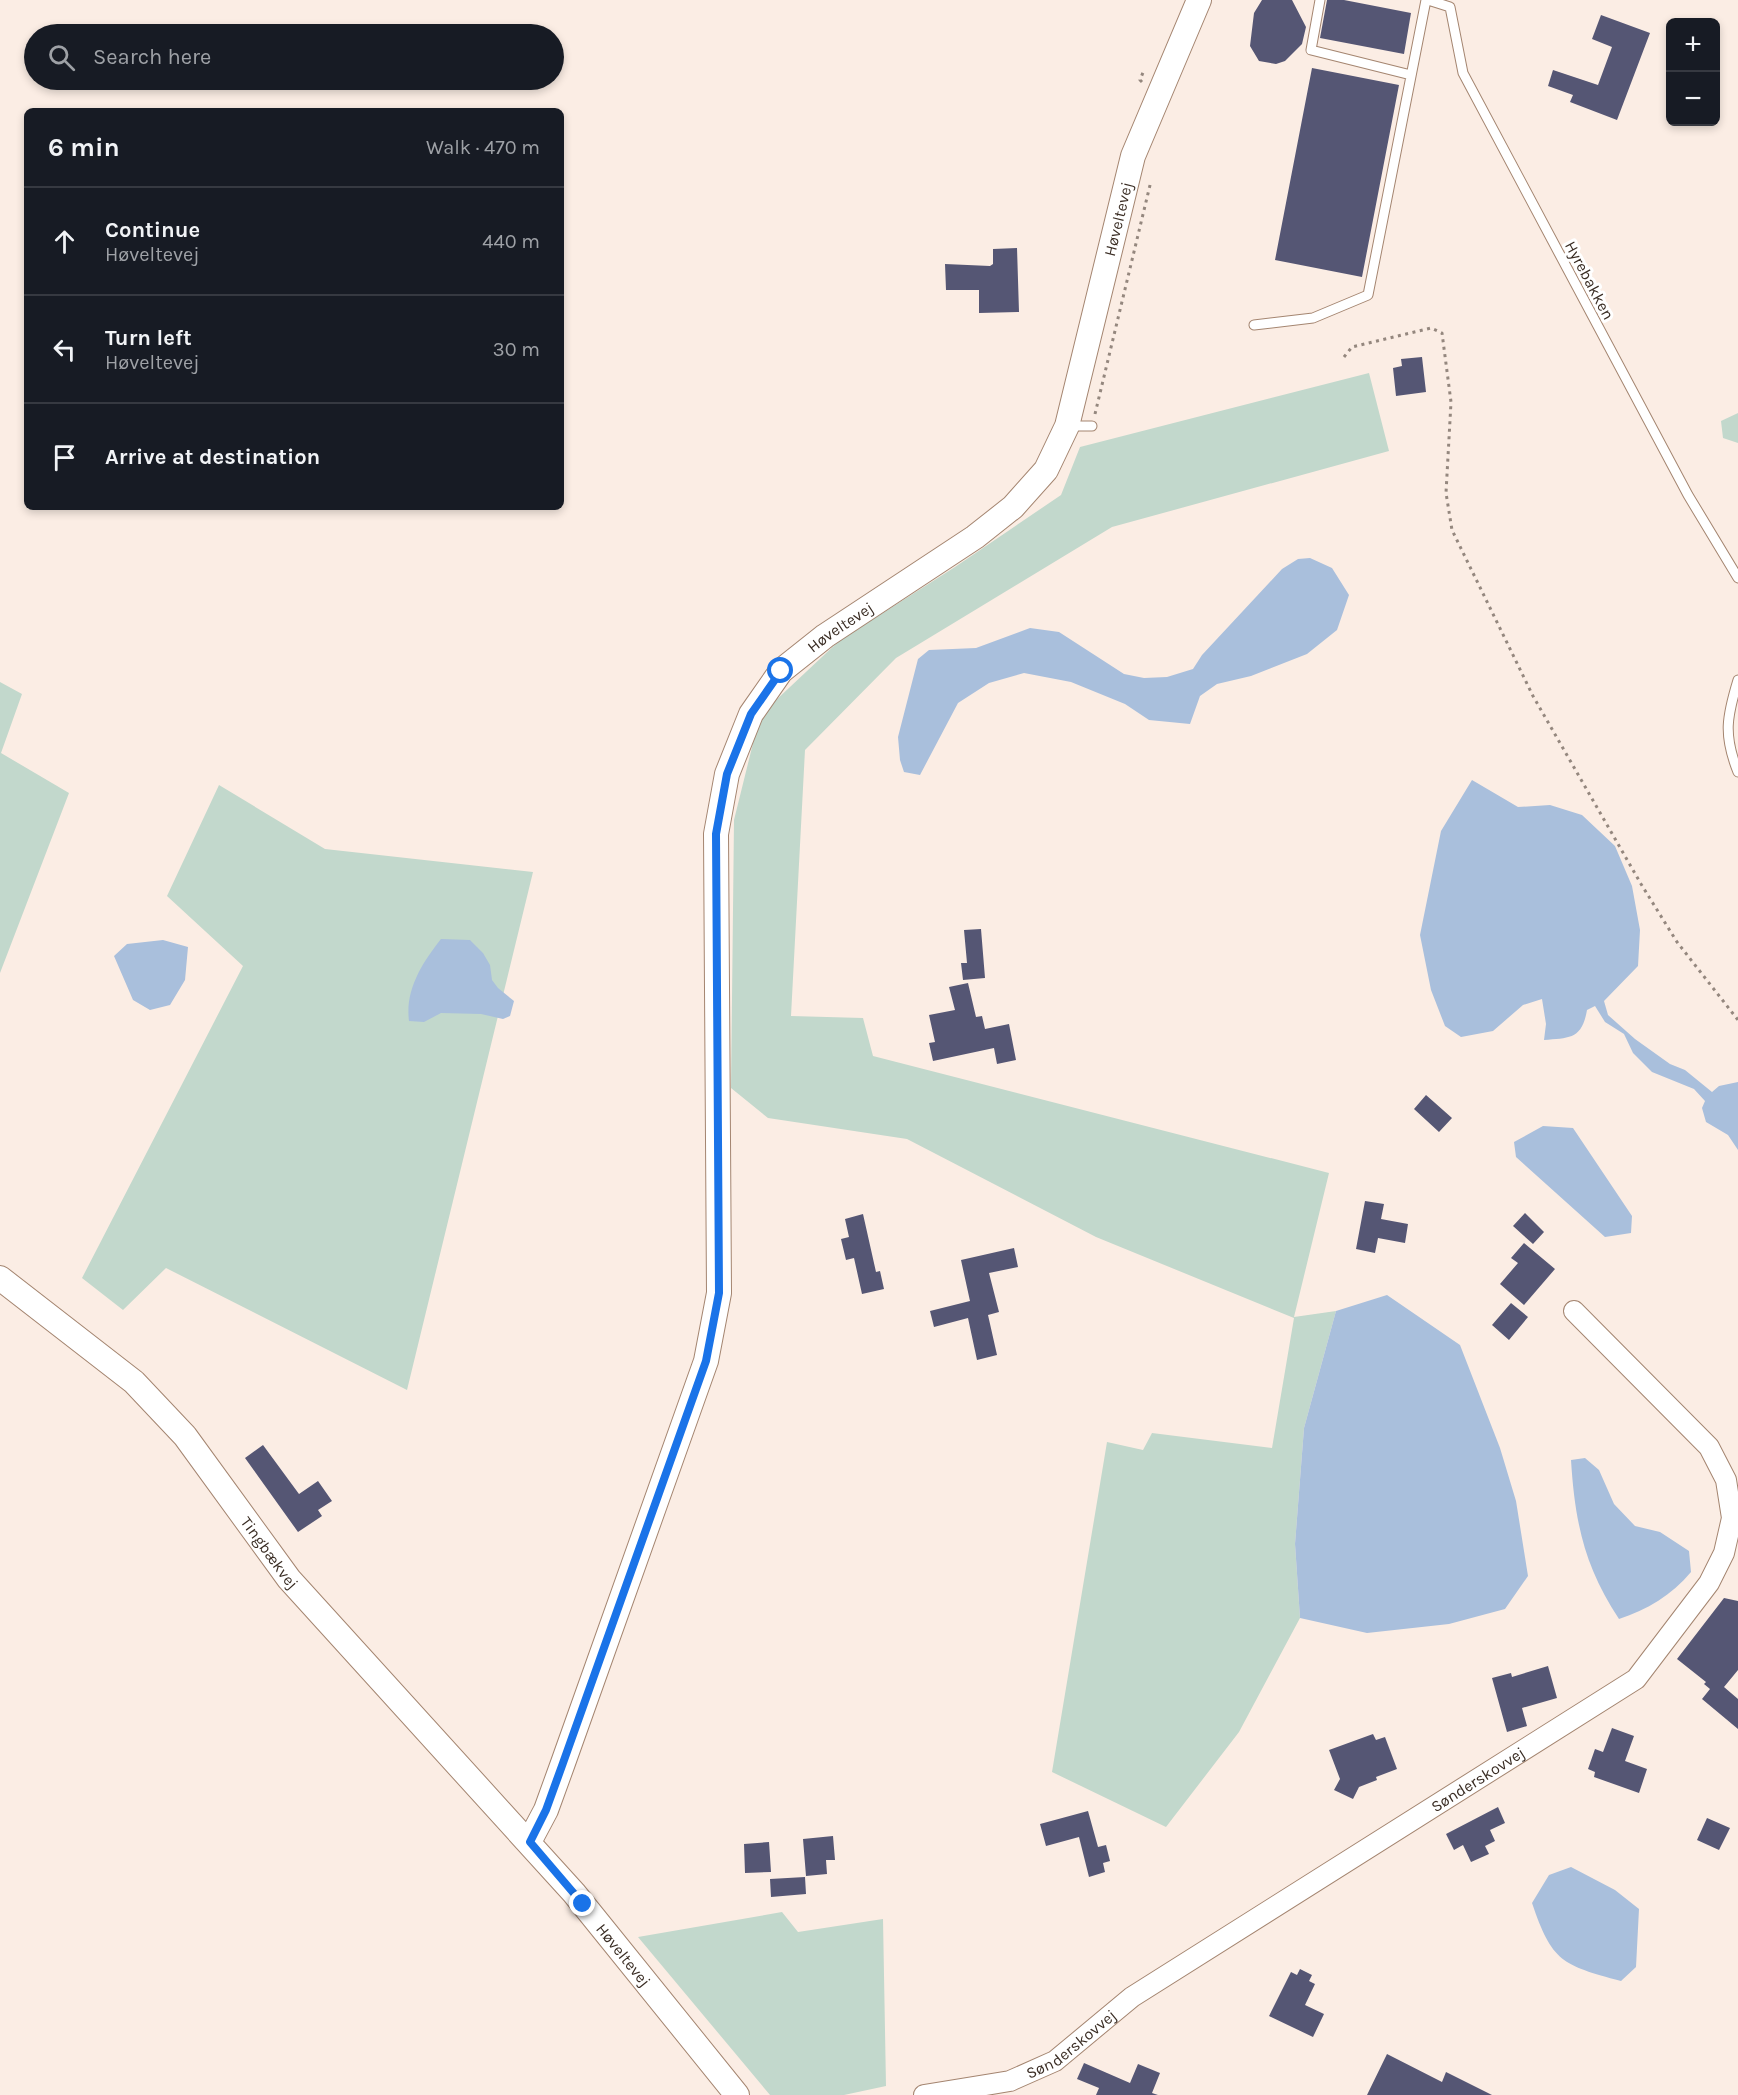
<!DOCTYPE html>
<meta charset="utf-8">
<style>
body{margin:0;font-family:Karla,sans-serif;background:#20242c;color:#f1f3f6}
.controls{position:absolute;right:18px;top:18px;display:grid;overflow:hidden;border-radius:9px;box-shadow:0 3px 9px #0003}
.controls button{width:54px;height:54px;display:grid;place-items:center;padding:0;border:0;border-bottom:2px solid #363941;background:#171b24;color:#f1f3f6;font:30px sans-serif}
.stop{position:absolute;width:18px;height:18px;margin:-14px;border:4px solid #1a73e8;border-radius:50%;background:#fff}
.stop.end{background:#1a73e8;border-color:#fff;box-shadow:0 2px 6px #0008}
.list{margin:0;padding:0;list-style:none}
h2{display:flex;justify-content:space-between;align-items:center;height:78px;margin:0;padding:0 24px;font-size:26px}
h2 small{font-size:20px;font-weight:400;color:#9ea1a6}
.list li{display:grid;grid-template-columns:39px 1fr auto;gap:18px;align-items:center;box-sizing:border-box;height:108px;padding:0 24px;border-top:2px solid #363941}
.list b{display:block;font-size:22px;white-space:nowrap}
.list p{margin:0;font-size:20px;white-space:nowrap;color:#9ea1a6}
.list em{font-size:20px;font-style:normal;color:#9ea1a6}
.icon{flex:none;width:33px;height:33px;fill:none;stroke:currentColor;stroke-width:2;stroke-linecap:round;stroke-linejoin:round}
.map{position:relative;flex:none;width:1738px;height:2095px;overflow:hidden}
.search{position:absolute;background:#171b24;box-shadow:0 3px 9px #0003;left:24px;top:24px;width:540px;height:66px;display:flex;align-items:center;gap:15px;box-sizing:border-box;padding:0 21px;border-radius:33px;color:#9ea1a6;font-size:22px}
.panel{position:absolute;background:#171b24;box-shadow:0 3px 9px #0003;left:24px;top:108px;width:540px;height:402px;border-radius:9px}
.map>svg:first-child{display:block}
.green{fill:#c2d8cc}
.water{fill:#a9bfdc}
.building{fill:#555674}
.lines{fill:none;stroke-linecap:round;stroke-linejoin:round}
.service-casing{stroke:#a48570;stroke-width:11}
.minor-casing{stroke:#a48570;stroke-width:22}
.tertiary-casing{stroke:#a48570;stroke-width:26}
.path{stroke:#94877e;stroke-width:3;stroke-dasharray:3 4.5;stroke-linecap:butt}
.service{stroke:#fff;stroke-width:9}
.minor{stroke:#fff;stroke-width:20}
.tertiary{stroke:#fff;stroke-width:24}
.route{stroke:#1a73e8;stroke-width:8}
.labels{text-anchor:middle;stroke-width:6;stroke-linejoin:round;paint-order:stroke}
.street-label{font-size:16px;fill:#3a2d24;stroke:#fff}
</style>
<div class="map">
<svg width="1738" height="2095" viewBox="0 0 1738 2095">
<rect width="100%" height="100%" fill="#fbede4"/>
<path class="green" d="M 1369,373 L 1389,451 L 1112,527 L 896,658 L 805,750 L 791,1016 L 863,1018 L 873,1056 L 1329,1173 L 1294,1317 L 1336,1311 L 1304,1428 L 1295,1544 L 1300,1618 L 1239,1732 L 1166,1827 L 1052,1772 L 1107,1442 L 1143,1450 L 1152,1433 L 1272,1448 L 1294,1318 L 1096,1237 L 907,1139 L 768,1118 L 731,1088 L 734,820 L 760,715 L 839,641 L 955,567 L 1061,495 L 1080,447 Z
M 1738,413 L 1738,443 L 1723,438 L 1721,421 Z
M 0,682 L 22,694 L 1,753 L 69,793 L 0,973 Z
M 219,785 L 325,849 L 533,872 L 407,1390 L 166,1268 L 123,1310 L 82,1278 L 243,966 L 167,896 Z
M 782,1912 L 798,1932 L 883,1919 L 886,2086 L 844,2095 L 770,2095 L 638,1937 Z"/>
<path class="water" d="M 1310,558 L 1332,568 L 1349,595 L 1337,630 L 1307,654 L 1251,676 L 1217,684 L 1200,696 L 1190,724 L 1149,720 L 1125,704 L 1071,682 L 1024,673 L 989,683 L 958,703 L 920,775 L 904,772 L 900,760 L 898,737 L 918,659 L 929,650 L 976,648 L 1030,628 L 1059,632 L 1124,674 L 1144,678 L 1167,677 L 1193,669 L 1202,655 L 1282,569 L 1298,559 Z
M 1472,780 L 1518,807 L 1550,805 L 1582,815 L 1615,846 L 1632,886 L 1640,930 L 1638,966 L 1604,1001 L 1608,1015 L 1635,1039 L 1670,1064 L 1685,1070 L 1712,1092 L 1719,1086 L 1738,1082 L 1738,1150 L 1728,1135 L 1706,1122 L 1702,1108 L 1705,1101 L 1694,1089 L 1652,1072 L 1633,1053 L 1624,1034 L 1605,1022 L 1595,1006 L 1587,1010 C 1582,1039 1570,1038 1544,1040 L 1546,1024 L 1542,999 L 1523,1005 L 1493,1031 L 1461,1037 L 1445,1026 L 1431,990 L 1420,935 L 1441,831 Z
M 441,939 L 470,940 L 483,953 L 490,965 L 492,980 L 498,988 L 514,1001 L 510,1016 L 503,1019 L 481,1014 L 441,1013 L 424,1022 L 409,1021 C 405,990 422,963 441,939 Z
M 163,940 L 188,947 L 185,980 L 170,1005 L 150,1010 L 133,1000 L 114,956 L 127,944 Z
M 1543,1126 L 1573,1128 L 1632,1216 L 1631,1233 L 1605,1237 L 1516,1157 L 1514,1142 Z
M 1387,1295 L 1460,1345 L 1500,1448 L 1516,1501 L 1528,1576 L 1505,1609 L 1449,1624 L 1367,1633 L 1300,1618 L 1295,1544 L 1304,1428 L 1336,1311 Z
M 1585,1458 L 1599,1470 L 1614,1504 L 1635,1526 L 1660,1532 L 1689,1551 L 1691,1572 C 1672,1595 1647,1610 1619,1619 C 1584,1566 1575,1522 1571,1460 Z
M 1571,1867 L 1615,1890 L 1639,1909 L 1636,1967 L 1621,1981 C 1562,1965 1552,1962 1532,1903 L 1549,1875 Z"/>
<path class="building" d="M 1262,0 L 1292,0 L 1306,27 L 1302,44 L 1285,61 L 1276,64 L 1259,61 L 1250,46 L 1254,13 Z
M 1327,0 L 1344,0 L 1411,13 L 1404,54 L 1320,38 Z
M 1601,15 L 1650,33 L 1617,120 L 1570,102 L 1573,95 L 1548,86 L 1553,70 L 1598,85 L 1612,47 L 1592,39 Z
M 1312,68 L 1399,85 L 1362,277 L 1275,260 Z
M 1017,248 L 1019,312 L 979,313 L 979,290 L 946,290 L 945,264 L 990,266 L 993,264 L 993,249 Z
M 1422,357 L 1426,392 L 1396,396 L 1393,368 L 1402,366 L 1401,359 Z
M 981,929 L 985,978 L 963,980 L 961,963 L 967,963 L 964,930 Z
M 968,983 L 976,1017 L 982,1016 L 985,1029 L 1009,1024 L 1016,1060 L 997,1064 L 994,1048 L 933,1061 L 929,1043 L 935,1042 L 929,1015 L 955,1010 L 949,987 Z
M 1426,1095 L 1452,1118 L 1439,1132 L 1414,1109 Z
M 1365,1201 L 1384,1204 L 1381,1219 L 1408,1224 L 1405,1243 L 1378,1238 L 1375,1253 L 1356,1249 Z
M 1525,1213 L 1544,1232 L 1533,1244 L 1513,1226 Z
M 863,1214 L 876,1272 L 880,1271 L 884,1289 L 862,1294 L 854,1258 L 846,1260 L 841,1239 L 849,1237 L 845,1219 Z
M 1524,1243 L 1555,1269 L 1524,1305 L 1500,1284 L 1518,1263 L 1511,1258 Z
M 1014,1248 L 1018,1267 L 989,1273 L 999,1312 L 988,1315 L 997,1355 L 977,1360 L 968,1318 L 934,1327 L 930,1311 L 970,1301 L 961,1260 Z
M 1511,1303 L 1528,1317 L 1509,1340 L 1492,1325 Z
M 263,1445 L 299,1494 L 318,1481 L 332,1501 L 318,1510 L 322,1516 L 298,1532 L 245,1458 Z
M 1724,1598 L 1738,1601 L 1738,1670 L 1724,1687 L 1738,1699 L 1738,1729 L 1702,1699 L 1710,1689 L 1704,1684 L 1706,1682 L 1677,1659 Z
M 1548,1666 L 1557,1698 L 1522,1708 L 1527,1726 L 1507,1732 L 1492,1678 L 1511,1673 L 1512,1677 Z
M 1612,1728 L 1634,1736 L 1625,1761 L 1647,1769 L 1639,1793 L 1594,1777 L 1595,1772 L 1588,1769 L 1595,1749 L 1603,1752 Z
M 1373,1734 L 1376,1740 L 1385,1737 L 1397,1769 L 1376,1777 L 1377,1780 L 1359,1787 L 1353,1799 L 1334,1790 L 1340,1779 L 1329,1750 Z
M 1498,1807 L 1505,1823 L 1490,1830 L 1495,1841 L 1485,1846 L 1489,1854 L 1471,1862 L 1463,1845 L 1454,1850 L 1446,1834 Z
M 1088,1811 L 1098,1847 L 1106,1845 L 1110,1861 L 1103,1863 L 1105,1872 L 1089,1877 L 1079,1837 L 1046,1846 L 1040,1824 Z
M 1707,1818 L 1730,1828 L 1719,1850 L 1697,1840 Z
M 833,1836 L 835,1860 L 826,1860 L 827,1874 L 806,1876 L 803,1839 Z
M 769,1842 L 771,1872 L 745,1873 L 744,1844 Z
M 805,1877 L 806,1894 L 771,1897 L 770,1879 Z
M 1300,1969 L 1312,1975 L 1309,1981 L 1315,1984 L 1305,2005 L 1324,2014 L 1313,2037 L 1269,2016 L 1291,1972 L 1297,1975 Z
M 1387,2054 L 1442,2082 L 1446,2072 L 1492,2095 L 1367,2095 Z
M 1084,2063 L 1130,2083 L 1138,2064 L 1160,2073 L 1152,2093 L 1158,2095 L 1096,2095 L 1099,2088 L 1077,2079 Z"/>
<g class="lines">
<g class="service-casing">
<path id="service" d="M 1320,0 L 1311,50 L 1411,75
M 1428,0 L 1450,7 L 1463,73 L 1688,495 L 1738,578
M 1254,325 L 1313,318 L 1368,295 L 1426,0
M 1067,426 L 1092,426
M 1738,680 C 1727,716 1723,735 1738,772"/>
</g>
<g class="minor-casing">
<g id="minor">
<path id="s1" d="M 924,2095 L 1010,2081 L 1055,2061 L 1132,1997 L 1636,1679 L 1709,1583 L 1724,1553 L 1732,1518 L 1726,1480 L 1709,1447 L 1574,1311"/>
</g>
</g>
<g class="tertiary-casing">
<g id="tertiary">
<path id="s2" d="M 0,1278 L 134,1382 L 185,1436 L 289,1579 L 574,1893 L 737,2095"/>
<path id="s3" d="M 529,1842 L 546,1810 L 563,1763 L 706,1361 L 719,1293 L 716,834 L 727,774 L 751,714 L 781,671 L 825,636 L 975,537 L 1013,507 L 1046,470 L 1067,426 L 1133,156 L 1199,0"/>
</g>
</g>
<path class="path" d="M 1142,82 L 1140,80 L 1144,70
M 1344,357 L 1352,347 L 1431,328 L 1442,333 L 1451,402 L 1446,493 L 1452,530 L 1533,696 L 1641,884 L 1677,942 L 1738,1020
M 1095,414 L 1151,181"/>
<use href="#service" class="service"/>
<use href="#minor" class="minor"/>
<use href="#tertiary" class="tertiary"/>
</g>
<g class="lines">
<path class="route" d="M 583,1904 L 530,1842 L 546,1810 L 563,1763 L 706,1361 L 719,1293 L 716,834 L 727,774 L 751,714 L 781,671"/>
</g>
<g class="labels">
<g class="street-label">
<text dy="6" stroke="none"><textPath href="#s3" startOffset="1815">Høveltevej</textPath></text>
<text transform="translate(1590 280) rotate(62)" y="6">Hyrebakken</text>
<text dy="6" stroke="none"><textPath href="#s3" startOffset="1293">Høveltevej</textPath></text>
<text dy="6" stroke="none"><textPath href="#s2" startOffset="388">Tingbækvej</textPath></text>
<text dy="6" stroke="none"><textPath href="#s1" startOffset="645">Sønderskovvej</textPath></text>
<text dy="6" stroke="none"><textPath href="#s2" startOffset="924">Høveltevej</textPath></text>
<text dy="6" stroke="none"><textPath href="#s1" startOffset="159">Sønderskovvej</textPath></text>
</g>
</g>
</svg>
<div class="controls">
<button>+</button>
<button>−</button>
</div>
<div class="stop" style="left:781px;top:671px"></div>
<div class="stop end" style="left:583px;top:1904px"></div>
<div class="search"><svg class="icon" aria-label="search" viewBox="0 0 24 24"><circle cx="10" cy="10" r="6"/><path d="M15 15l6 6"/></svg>Search here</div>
<section class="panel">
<h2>6 min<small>Walk · 470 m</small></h2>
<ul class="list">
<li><svg class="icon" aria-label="ahead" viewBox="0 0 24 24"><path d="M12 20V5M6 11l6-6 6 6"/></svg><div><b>Continue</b><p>Høveltevej</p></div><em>440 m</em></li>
<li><svg class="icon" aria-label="left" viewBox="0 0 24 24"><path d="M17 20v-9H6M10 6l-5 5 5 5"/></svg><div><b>Turn left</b><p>Høveltevej</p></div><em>30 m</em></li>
<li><svg class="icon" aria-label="arrive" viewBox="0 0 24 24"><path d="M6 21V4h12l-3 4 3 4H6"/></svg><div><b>Arrive at destination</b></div></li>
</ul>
</section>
</div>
